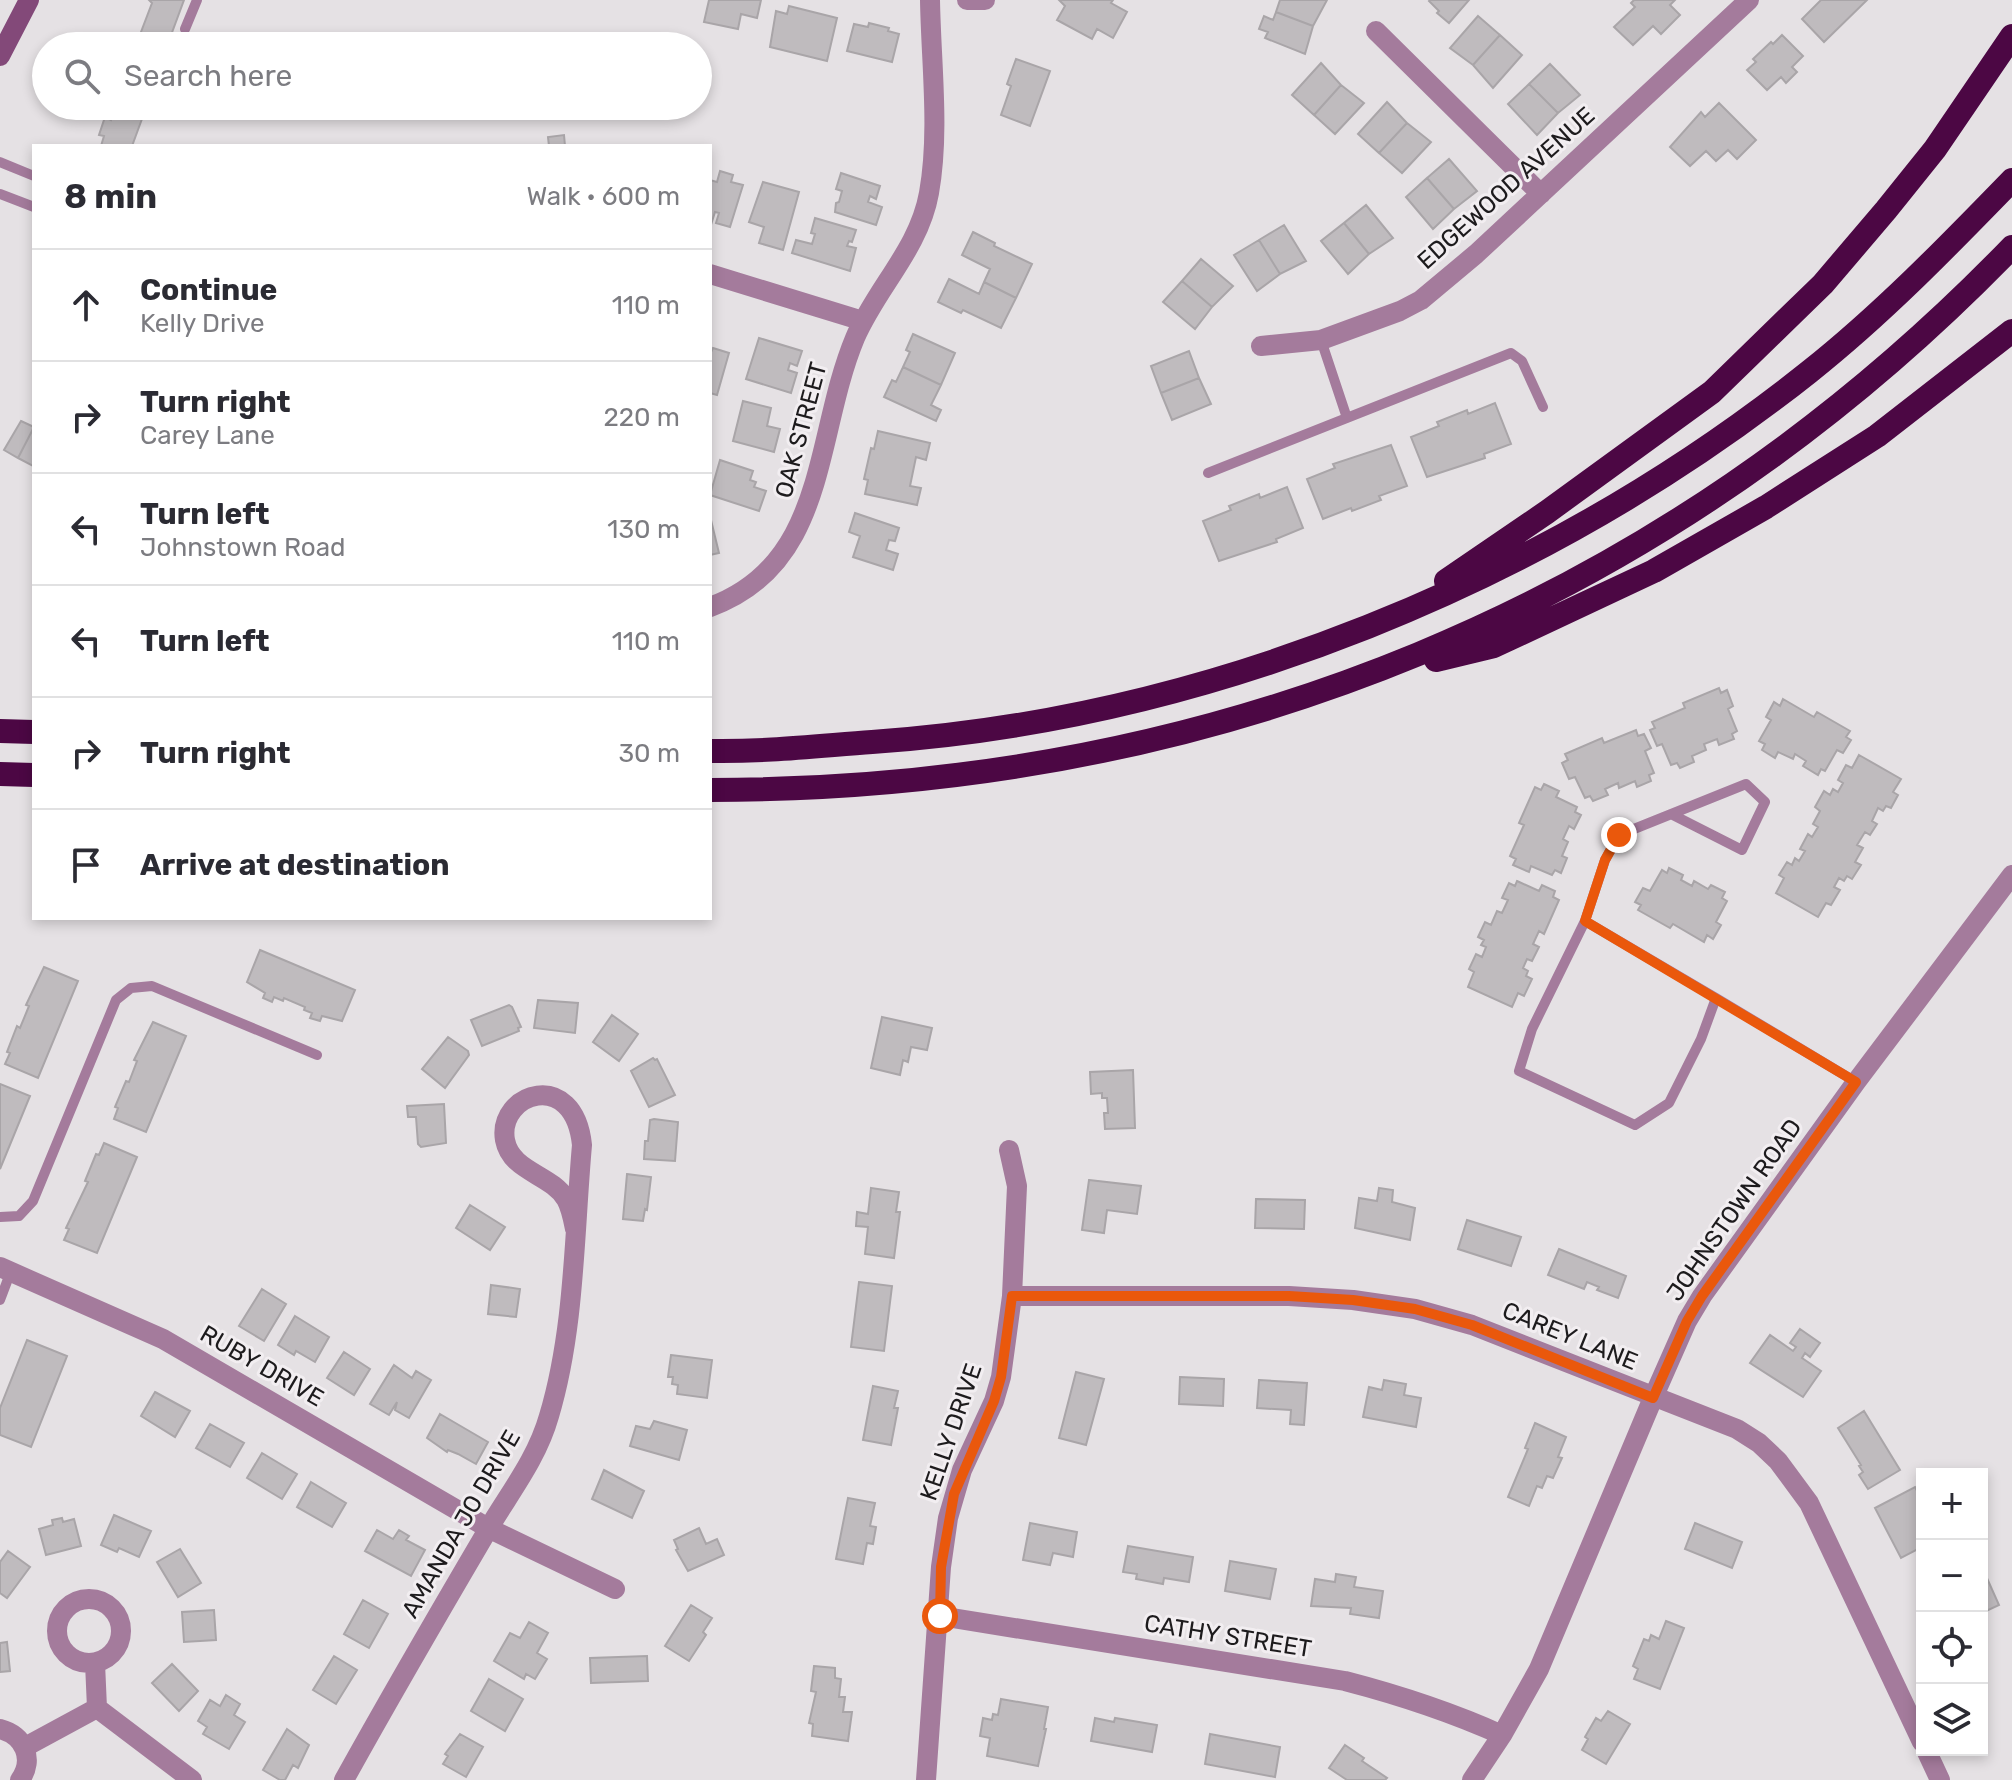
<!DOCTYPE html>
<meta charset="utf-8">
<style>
body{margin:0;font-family:Rubik,sans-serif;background:#f2f2f3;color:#2b2b33}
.controls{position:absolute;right:24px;bottom:24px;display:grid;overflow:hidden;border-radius:0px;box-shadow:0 4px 12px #0003}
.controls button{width:72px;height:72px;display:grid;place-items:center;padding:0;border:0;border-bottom:2px solid #e1e1e2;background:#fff;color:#2b2b33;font:40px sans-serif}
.stop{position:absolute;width:24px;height:24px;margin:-18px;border:6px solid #ea580c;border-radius:50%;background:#fff}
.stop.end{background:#ea580c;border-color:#fff;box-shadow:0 2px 8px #0008}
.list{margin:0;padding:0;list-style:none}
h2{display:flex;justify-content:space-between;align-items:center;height:104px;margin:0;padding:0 32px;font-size:34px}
h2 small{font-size:26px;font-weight:400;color:#7c7c81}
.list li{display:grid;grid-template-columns:52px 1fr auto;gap:24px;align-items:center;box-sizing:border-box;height:112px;padding:0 32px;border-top:2px solid #e1e1e2}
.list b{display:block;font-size:30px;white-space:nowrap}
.list p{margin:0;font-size:26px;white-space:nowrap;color:#7c7c81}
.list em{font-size:26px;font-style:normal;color:#7c7c81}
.icon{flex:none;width:44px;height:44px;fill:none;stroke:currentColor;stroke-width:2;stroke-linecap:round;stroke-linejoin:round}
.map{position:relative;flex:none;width:2012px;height:1780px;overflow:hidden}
.search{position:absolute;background:#fff;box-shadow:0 4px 12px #0003;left:32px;top:32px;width:680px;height:88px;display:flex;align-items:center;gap:20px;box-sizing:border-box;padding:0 28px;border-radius:44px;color:#7c7c81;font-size:30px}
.panel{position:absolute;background:#fff;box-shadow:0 4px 12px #0003;left:32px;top:144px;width:680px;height:776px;border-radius:0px}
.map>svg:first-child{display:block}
.building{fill:#bfbbbe;stroke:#a9a5a8;stroke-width:2}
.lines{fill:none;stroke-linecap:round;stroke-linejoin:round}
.lane{stroke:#a47b9c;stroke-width:10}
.street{stroke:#a47b9c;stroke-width:20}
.secondary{stroke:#834979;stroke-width:20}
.highway{stroke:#4c0744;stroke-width:24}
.route{stroke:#ea580c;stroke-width:10}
.labels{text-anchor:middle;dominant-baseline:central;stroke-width:6;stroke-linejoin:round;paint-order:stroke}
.street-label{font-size:24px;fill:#1d1b1d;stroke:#f2eef1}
</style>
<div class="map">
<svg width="2012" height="1780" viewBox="0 0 2012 1780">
<rect width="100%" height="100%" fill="#e5e1e4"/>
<path class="building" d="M149,0H184L167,46H154L138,40L152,3Z
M709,0H761L757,18L741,14L738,29L704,22Z
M1059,0H1113L1111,3L1127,12L1113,38L1097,29L1092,39L1057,20L1065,6Z
M1280,0H1327L1313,26L1276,12Z
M1430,0H1469L1449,23L1437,13L1439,11L1429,1Z
M1634,0H1675L1670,5L1680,15L1661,34L1653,26L1633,45L1614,27L1635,7L1631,3Z
M1821,0H1867L1824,42L1802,19Z
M789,6L837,18L827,61L770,47L776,11L787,14Z
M1276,12L1313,26L1305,54L1265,38L1268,32L1259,29L1264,16L1273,20Z
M1478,16L1500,35L1473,65L1450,48Z
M869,23L889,28L888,31L899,34L892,62L847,51L854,24L868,27Z
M1500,35L1522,55L1493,88L1473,65Z
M1782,35L1803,56L1792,67L1797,72L1786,83L1781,77L1767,90L1747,70L1756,62L1753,59L1771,42L1773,44Z
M1016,59L1050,71L1030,126L1001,115L1011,86L1007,84Z
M1321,63L1341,85L1314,115L1292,95Z
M1550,64L1580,95L1558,113L1529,84Z
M1529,84L1558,113L1537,135L1508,104Z
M1341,85L1364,103L1335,134L1314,115Z
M1387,102L1407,123L1379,153L1358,134Z
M1719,103L1756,140L1737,159L1728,150L1716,161L1706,151L1690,166L1670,147L1701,112L1705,117Z
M116,106L146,108L132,146H101L104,136L99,135L105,117L111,120Z
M1407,123L1431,142L1402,173L1379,153Z
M564,135L565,146H549L548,137Z
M1449,159L1477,191L1454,209L1427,178Z
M720,171L733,175L731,182L743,185L730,227L716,223L719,213L715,212L710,228V180L717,182Z
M841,173L880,186L876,199L870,196L868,202L882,207L876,225L835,212L836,203L839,202L842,191L836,189Z
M1427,178L1454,209L1433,229L1406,197Z
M763,182L799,192L783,250L759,243L764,227L749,222Z
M1366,205L1393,238L1369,254L1344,223Z
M815,218L856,230L852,242L849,241L847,246L856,248L850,271L792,253L796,240L812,244L815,234L811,233Z
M1344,223L1369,254L1348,274L1321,241Z
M1284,225L1306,261L1280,274L1259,240Z
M973,232L995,243L994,246L1032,264L1016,298L984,282L990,269L962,255Z
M1259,240L1280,274L1257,291L1234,255Z
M1201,259L1233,286L1212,307L1182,281Z
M949,279L979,294L984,282L1016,298L1001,328L963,310L961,313L938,302Z
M1182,281L1212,307L1195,329L1163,302Z
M913,334L955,353L941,385L903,367L910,352L906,350Z
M759,338L802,351L797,366L790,363L788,370L797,373L791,393L746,379Z
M713,348L729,353L717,395L710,393V354Z
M1189,351L1199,378L1161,393L1151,366Z
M903,367L941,385L931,405L941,410L936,421L884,397L892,380L896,382Z
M1199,378L1211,404L1172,420L1161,393Z
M743,401L771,408L767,426L780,429L774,452L733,441Z
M1495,403L1511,444L1484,454L1485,458L1427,477L1411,437L1439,426L1437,422L1467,410L1468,414Z
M21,421L34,427L18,458L4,450Z
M34,427V464L33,466L18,458Z
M878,431L930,443L926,460L916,457L910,486L921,488L917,505L865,494L868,480L864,479L871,448L874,449Z
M1391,445L1407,486L1379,496L1381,500L1352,511L1351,508L1323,519L1307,479L1335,468L1333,464Z
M720,460L753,471L750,480L756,482L754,487L766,491L759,511L710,495Z
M1287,487L1303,528L1276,539L1277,542L1219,561L1203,521L1231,510L1229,506L1259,494L1260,498Z
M855,513L899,528L895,541L889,540L886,550L898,554L893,570L853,557L860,536L849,532Z
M710,516L719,553L710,555Z
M1719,688L1721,693L1727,690L1733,706L1728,709L1737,731L1732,734L1734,739L1719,745L1717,739L1704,744L1706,750L1692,756L1694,762L1680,768L1677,763L1671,765L1662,744L1657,746L1650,730L1655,728L1652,722L1685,708L1683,703Z
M1783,699L1814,717L1817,712L1850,731L1846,737L1851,740L1843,753L1837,750L1825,771L1821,769L1818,775L1803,766L1806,761L1795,754L1793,759L1778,752L1775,758L1762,750L1765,744L1759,741L1771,720L1766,717L1774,702L1780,706Z
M1636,730L1638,736L1644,734L1651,748L1645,751L1654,773L1649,775L1651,781L1637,787L1635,781L1619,788L1618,783L1605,789L1608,795L1593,801L1590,796L1585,798L1575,777L1569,779L1562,763L1568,760L1565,754L1602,738L1604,743Z
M1859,755L1901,779L1893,792L1898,795L1891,808L1886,806L1883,811L1878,808L1872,821L1877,824L1870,835L1865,832L1857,845L1863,848L1855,862L1861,865L1852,879L1847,876L1844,881L1839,878L1834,887L1840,890L1831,905L1826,903L1818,917L1776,893L1784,878L1779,875L1787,862L1792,865L1795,858L1799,861L1805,851L1800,849L1808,834L1812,837L1818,827L1813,824L1820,811L1815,807L1824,791L1830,795L1833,789L1838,792L1843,783L1838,780L1846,765L1852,768Z
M1544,784L1559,791L1556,797L1577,807L1575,812L1581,815L1574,829L1569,826L1563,839L1568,842L1562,856L1567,858L1561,873L1555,870L1552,875L1531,866L1529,872L1513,865L1516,859L1510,856L1524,825L1519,823L1535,787L1541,790Z
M1669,868L1683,875L1681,880L1692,886L1694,881L1708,889L1711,885L1725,892L1722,898L1727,901L1716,922L1721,925L1713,939L1707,935L1704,942L1673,924L1670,928L1638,910L1641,905L1635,902L1643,888L1650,891L1662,870L1667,873Z
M1517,881L1539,891L1542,885L1555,891L1553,897L1559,900L1544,934L1539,931L1533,944L1539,947L1532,961L1527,959L1523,968L1528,971L1526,976L1532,979L1524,996L1518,993L1512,1007L1468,987L1474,972L1469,969L1476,954L1482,957L1486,947L1481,945L1484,940L1478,937L1485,922L1491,925L1497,911L1502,913L1508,900L1502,898L1509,883L1515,886Z
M260,950L355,990L342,1021L322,1016L320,1021L310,1018L312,1013L304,1010L305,1007L284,998L283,1001L274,997L272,1002L263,998L265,993L247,982Z
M44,967L78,981L38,1078L5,1064L10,1053L7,1052L17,1026L20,1028L29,1006L26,1005Z
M538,1000L578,1003L575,1033L534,1028Z
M509,1005L512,1007L521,1027L518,1028L519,1031L482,1046L471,1020Z
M612,1015L638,1034L619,1061L593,1042Z
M882,1017L932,1028L927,1050L911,1047L908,1062L903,1060L900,1075L871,1068Z
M153,1022L186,1036L146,1132L114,1119L118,1108L115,1107L126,1081L129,1082L137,1061L134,1060Z
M448,1037L468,1051L469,1055L445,1088L422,1069Z
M653,1058L655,1060L657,1059L675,1095L649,1107L631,1071Z
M1133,1070L1135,1128L1105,1129L1104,1113H1108L1107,1098H1102V1093L1091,1094L1090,1072Z
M0,1084L30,1096L0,1169Z
M444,1104L446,1143L421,1147L418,1144L416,1117H408L407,1106Z
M654,1119L678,1122L675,1161L644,1159L645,1141H648L650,1120Z
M104,1143L137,1157L97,1253L64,1240L69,1229L66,1228L88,1182L85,1181L96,1154L99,1155Z
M627,1174L651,1177L647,1210L645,1209L643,1221L623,1219Z
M1089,1180L1141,1186L1137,1214L1107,1210L1104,1233L1082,1230Z
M871,1188L899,1192L896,1212H900L894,1258L865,1254L868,1227L856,1226L857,1212L868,1214Z
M1379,1188L1393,1190L1392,1202L1415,1208L1410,1240L1355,1228L1359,1198L1377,1201Z
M1256,1199L1305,1200L1304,1229L1255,1228Z
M470,1205L505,1227L490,1250L456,1228Z
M1467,1220L1521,1237L1511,1266L1458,1249Z
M1559,1249L1626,1276L1618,1298L1597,1290L1599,1287L1587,1282L1584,1289L1548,1275Z
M859,1282L892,1286L884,1351L851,1347Z
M491,1285L520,1289L516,1317L488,1314Z
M262,1289L286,1304L264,1341L239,1326Z
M295,1316L329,1337L315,1362L296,1351L294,1355L278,1345Z
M1800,1329L1820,1343L1810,1357L1805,1353L1802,1358L1821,1371L1803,1397L1750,1363L1770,1335L1793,1351L1796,1347L1790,1343Z
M27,1340L67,1356L31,1447L0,1435V1408Z
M344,1352L370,1369L354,1395L327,1378Z
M671,1355L712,1360L707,1398L677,1394L678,1385L672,1384L673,1377H668Z
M394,1365L412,1378L416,1371L431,1380L409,1418L395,1410L397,1402L389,1415L370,1404Z
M1076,1372L1104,1379L1086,1445L1059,1438Z
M1180,1377L1224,1379L1223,1406L1179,1404Z
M1259,1380L1307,1383L1304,1425L1290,1424L1291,1410L1257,1408Z
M1384,1380L1406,1384L1404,1395L1421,1398L1416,1427L1363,1417L1369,1387L1382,1390Z
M873,1386L898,1391L894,1408H898L891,1445L863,1440Z
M155,1392L190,1411L175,1437L141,1416Z
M1864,1411L1900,1470L1868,1489L1859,1475L1863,1472L1859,1466L1861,1465L1838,1428Z
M440,1414L488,1442L476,1464L458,1454L448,1450L447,1452L427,1438Z
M654,1421L687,1430L679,1460L630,1446L636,1426L650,1429Z
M1535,1423L1566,1437L1558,1457L1562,1458L1553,1478L1547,1476L1542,1488L1537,1486L1529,1506L1508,1497L1528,1449L1525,1448Z
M210,1424L244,1443L230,1467L196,1448Z
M262,1453L297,1474L282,1499L247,1478Z
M604,1470L644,1491L632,1518L592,1499Z
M311,1482L346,1503L332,1527L297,1507Z
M1915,1487L1922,1500V1547L1901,1558L1875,1508Z
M848,1498L875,1503L870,1526L876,1527L873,1544L867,1543L863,1564L836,1559Z
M114,1515L151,1531L139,1557L119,1548L117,1552L101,1545Z
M62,1518L63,1522L74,1519L81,1546L46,1555L39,1529L53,1525L52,1520Z
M1030,1523L1077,1532L1073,1557L1053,1553L1050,1565L1023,1560Z
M1695,1523L1742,1542L1732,1568L1685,1549Z
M699,1528L706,1544L717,1539L724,1555L688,1571L676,1550L678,1549L674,1540Z
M377,1530L393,1539L399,1530L409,1536L406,1540L425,1550L411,1576L365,1551Z
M1128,1546L1193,1557L1189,1582L1164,1578L1163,1584L1136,1579L1137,1574L1123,1572Z
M180,1549L201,1583L178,1597L157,1562Z
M8,1551L30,1567L7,1598L0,1593V1562Z
M1230,1561L1276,1569L1270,1599L1225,1591Z
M1982,1567L1999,1605L1982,1613Z
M1336,1574L1356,1577L1354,1587L1383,1591L1379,1618L1350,1614L1351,1608L1311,1606L1315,1579L1335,1582Z
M363,1600L388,1614L369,1648L344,1634Z
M691,1605L712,1618L703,1632L706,1635L689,1661L665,1646Z
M214,1610L216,1640L184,1642L182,1612Z
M1666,1621L1684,1628L1660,1689L1634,1679L1638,1669L1633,1666L1644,1639L1649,1641L1651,1635L1659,1639Z
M529,1622L548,1633L537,1653L547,1659L535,1679L526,1674L524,1679L494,1661L510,1633L520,1638Z
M7,1642L10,1671L0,1672V1643Z
M334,1656L357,1670L336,1704L313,1690Z
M647,1656L648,1681L591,1683L590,1658Z
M172,1664L198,1691L179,1711L152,1683Z
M814,1666L835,1668V1678L841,1679L839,1697H845L843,1712H852L848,1741L812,1736L813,1724L809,1723L816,1692L811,1691Z
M489,1679L523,1699L505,1731L471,1711Z
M226,1695L240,1704L234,1715L245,1722L229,1749L203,1734L207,1727L198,1721L210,1700L220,1706Z
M1001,1699L1048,1707L1044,1729H1046L1038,1766L987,1756L990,1738L980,1736L983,1718L992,1720L993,1714L998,1715Z
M1608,1711L1630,1724L1606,1764L1582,1750L1588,1739L1585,1737L1596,1718L1601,1721Z
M1095,1718L1114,1722L1115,1718L1157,1725L1152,1752L1091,1741Z
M287,1729L309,1745L298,1768L293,1765L285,1780H280L263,1770Z
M460,1734L483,1747L466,1777L443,1764L448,1756L445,1754Z
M1210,1734L1280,1747L1275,1777L1205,1764Z
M1345,1745L1364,1758L1362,1761L1387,1778L1385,1780H1347L1329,1768Z"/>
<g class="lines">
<path class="lane" d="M185,29L197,0
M0,162L34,176
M0,194L34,207
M1321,340L1347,418
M1208,473L1511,353L1522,361L1543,407
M1585,921L1605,860L1619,835L1746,784L1765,802L1742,850L1671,814
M1716,998L1585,921L1532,1029L1519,1071L1635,1125L1669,1103L1701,1039L1716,998L1856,1082
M0,1217L19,1216L33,1201L116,1000L131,988L152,986L317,1055
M0,1300L11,1271"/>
<path class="street" d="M967,0H985
M1376,31L1541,194
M710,274L863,321
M1261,346L1321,340L1400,311L1421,300L1476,254L1749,0
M710,607C828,564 814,436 855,338C877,287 919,249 929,193C940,131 931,63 930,0
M0,1267L163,1339L488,1528L615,1589
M1012,1296H1289L1353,1300L1415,1309L1472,1325L1737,1429L1759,1443L1778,1461L1809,1503L1922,1742
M57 1631a32 32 0 1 1 64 0a32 32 0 1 1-64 0Z
M940,1616L1345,1681C1399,1695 1451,1712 1502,1735
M95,1663L97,1708
M97,1708L192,1780
M0,1729C24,1735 35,1759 20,1780
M25,1747L97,1708
M1926,1750L1940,1780
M344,1780C389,1699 436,1618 483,1538C506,1497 536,1462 549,1416C575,1329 574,1234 582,1145C574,1067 497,1093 505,1140C511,1172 551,1174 566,1199C571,1208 573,1219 575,1229
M926,1780L941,1567L948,1518L962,1470L994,1401L1001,1377L1012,1296L1017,1186L1009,1150
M1472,1780L1502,1735L1539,1669L1653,1398L1687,1321L1702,1296L1856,1082L2012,875"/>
<path class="secondary" d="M0,56L29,0"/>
<path class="highway" d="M1446,581L1547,512L1712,392L1823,284L1886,210L1935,149L2012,36
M1436,660L1494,646L1654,571L1766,507L1877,436L2012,331
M0,731L34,732
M710,751C764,752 817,746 872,742C1208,719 1546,581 1809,372C1882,314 1947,247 2012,180
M0,774L34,775
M710,790C1212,790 1662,609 2012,247"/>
</g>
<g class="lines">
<path class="route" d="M940,1616L941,1567L954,1494L994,1401L1001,1377L1012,1296H1289L1353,1300L1415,1309L1472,1325L1653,1398L1687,1321L1702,1296L1856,1082L1585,921L1605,860L1619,835"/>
</g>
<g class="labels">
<g class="street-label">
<text transform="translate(1506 188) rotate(-42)">EDGEWOOD AVENUE</text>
<text transform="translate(801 430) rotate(-75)">OAK STREET</text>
<text transform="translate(1734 1210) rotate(-55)">JOHNSTOWN ROAD</text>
<text transform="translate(1570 1336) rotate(22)">CAREY LANE</text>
<text transform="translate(262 1366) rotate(30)">RUBY DRIVE</text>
<text transform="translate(951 1432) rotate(-71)">KELLY DRIVE</text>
<text transform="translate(461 1524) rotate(-60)">AMANDA JO DRIVE</text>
<text transform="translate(1228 1636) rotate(9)">CATHY STREET</text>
</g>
</g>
</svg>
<div class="controls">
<button>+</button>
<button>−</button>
<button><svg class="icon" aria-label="locate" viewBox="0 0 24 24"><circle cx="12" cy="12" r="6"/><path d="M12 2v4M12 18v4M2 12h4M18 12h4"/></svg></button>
<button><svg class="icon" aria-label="layers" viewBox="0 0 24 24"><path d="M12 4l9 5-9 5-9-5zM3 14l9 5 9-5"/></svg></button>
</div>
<div class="stop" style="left:940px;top:1616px"></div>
<div class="stop end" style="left:1619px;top:835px"></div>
<div class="search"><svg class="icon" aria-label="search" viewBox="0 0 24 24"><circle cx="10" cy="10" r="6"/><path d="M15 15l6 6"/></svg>Search here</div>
<section class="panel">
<h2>8 min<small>Walk · 600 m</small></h2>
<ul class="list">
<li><svg class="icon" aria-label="ahead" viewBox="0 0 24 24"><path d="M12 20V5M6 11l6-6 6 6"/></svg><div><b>Continue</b><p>Kelly Drive</p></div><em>110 m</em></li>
<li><svg class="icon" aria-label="right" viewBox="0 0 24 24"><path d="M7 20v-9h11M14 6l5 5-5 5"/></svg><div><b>Turn right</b><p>Carey Lane</p></div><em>220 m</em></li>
<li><svg class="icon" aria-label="left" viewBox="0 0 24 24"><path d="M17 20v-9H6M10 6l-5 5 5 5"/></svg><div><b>Turn left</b><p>Johnstown Road</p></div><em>130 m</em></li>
<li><svg class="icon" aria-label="left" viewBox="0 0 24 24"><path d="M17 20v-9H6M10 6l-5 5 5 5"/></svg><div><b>Turn left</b></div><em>110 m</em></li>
<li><svg class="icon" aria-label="right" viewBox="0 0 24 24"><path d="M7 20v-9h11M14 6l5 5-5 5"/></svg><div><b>Turn right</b></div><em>30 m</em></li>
<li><svg class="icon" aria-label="arrive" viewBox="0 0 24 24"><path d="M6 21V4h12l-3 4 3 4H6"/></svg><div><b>Arrive at destination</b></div></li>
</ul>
</section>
</div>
